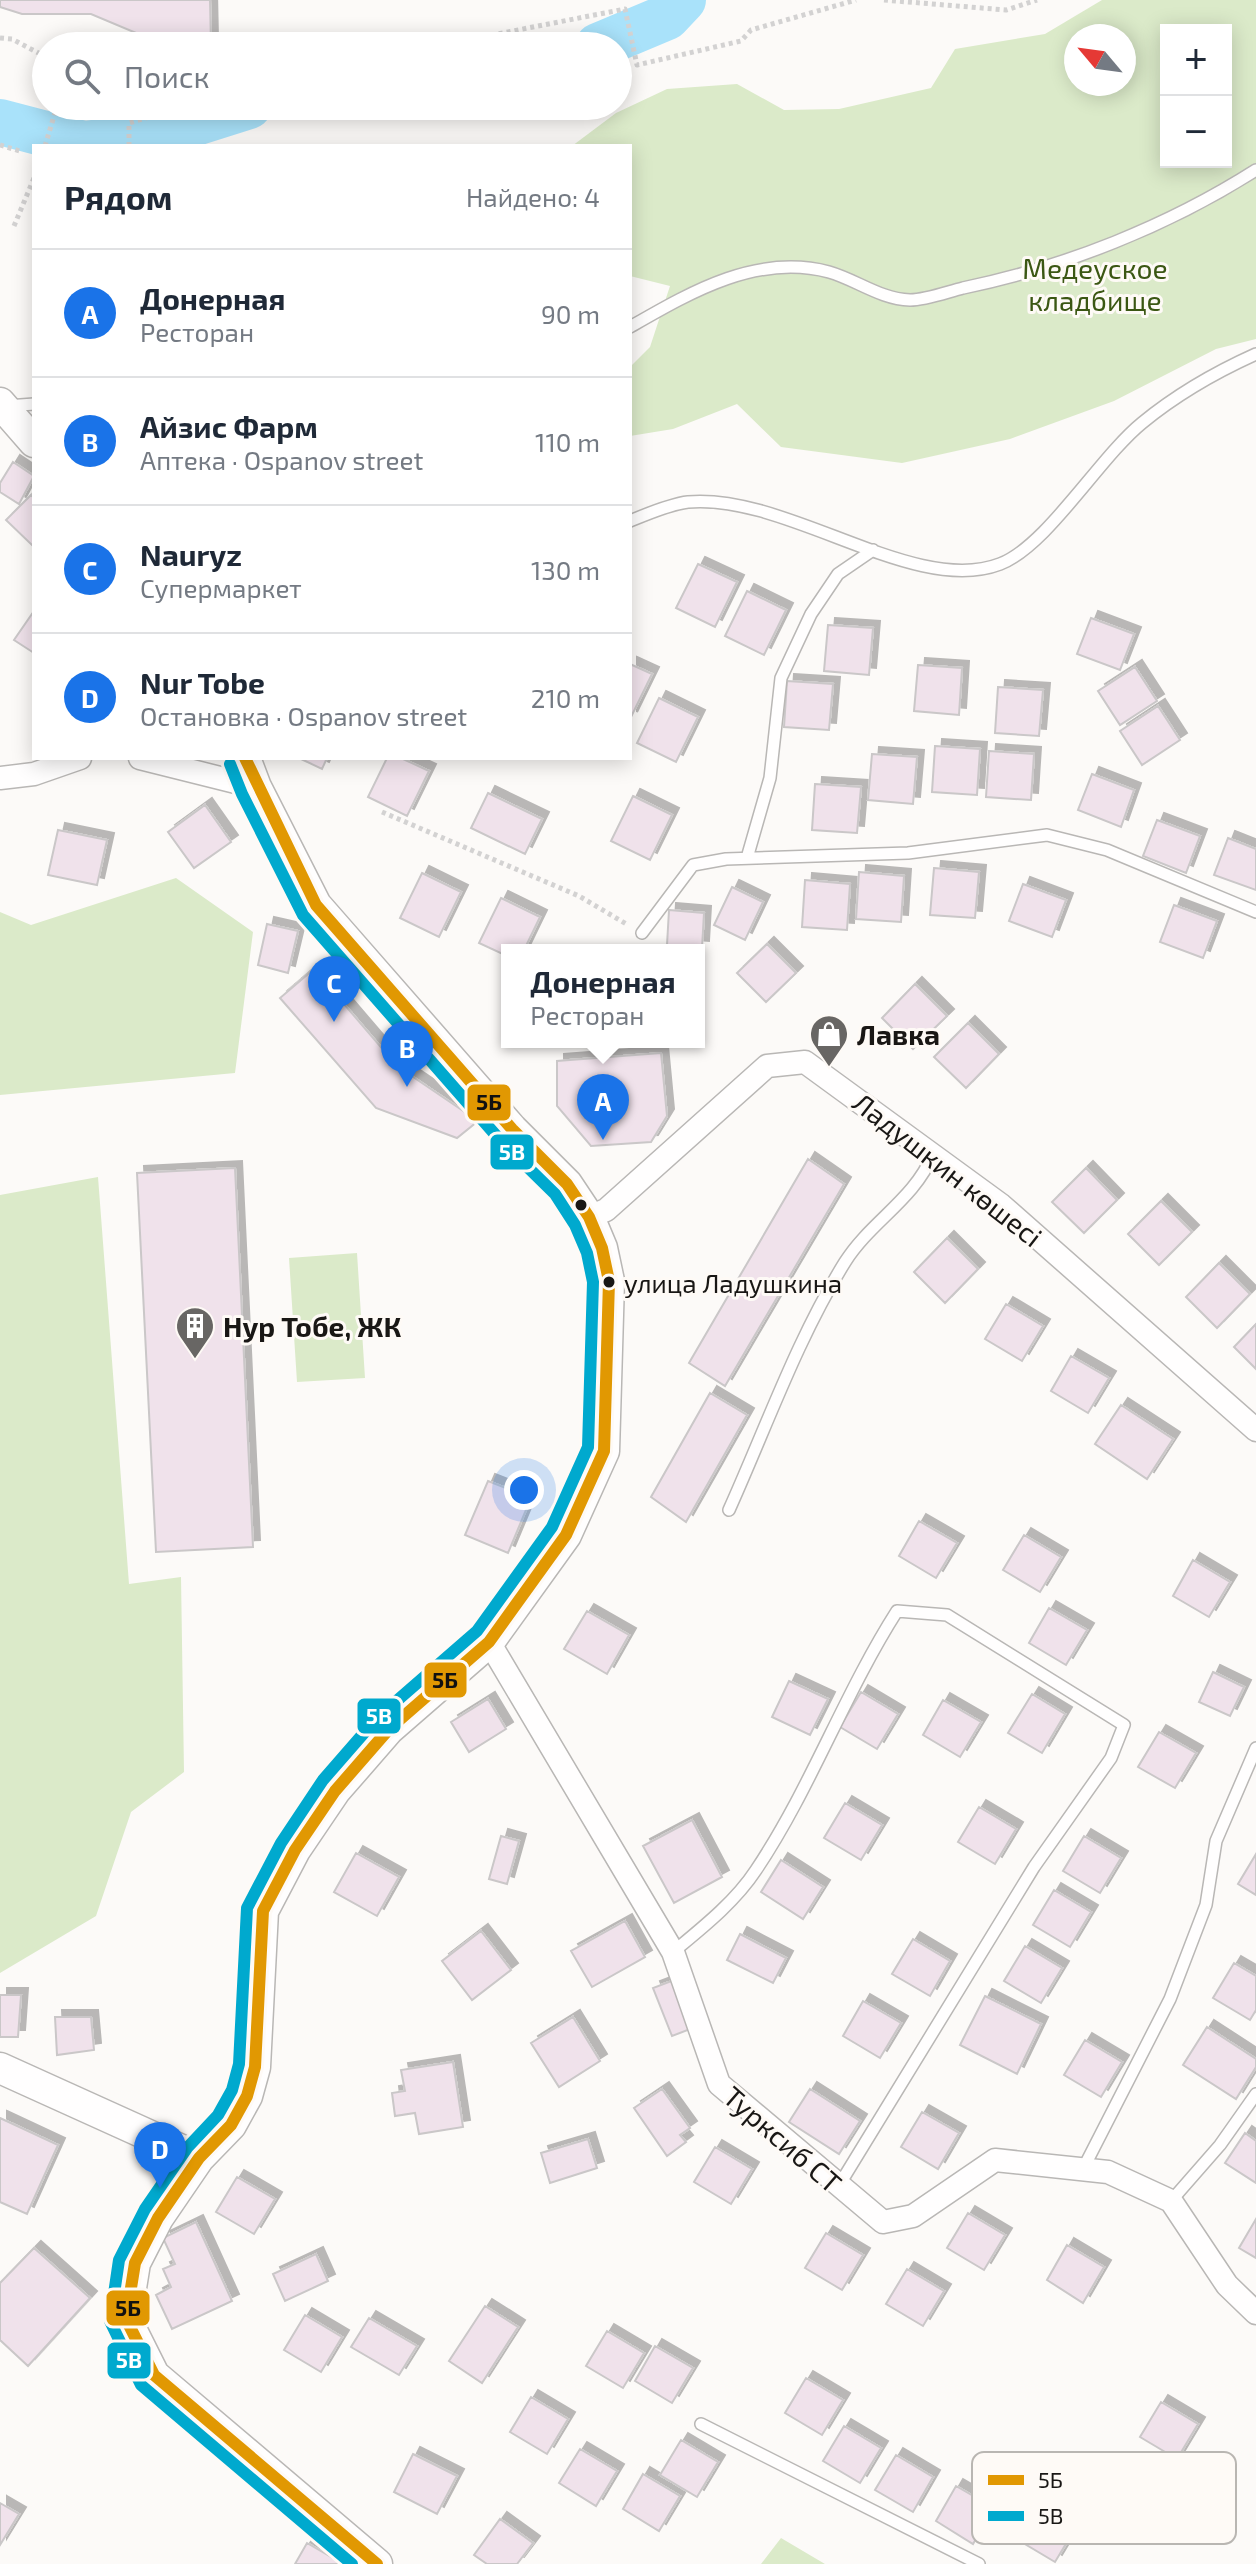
<!DOCTYPE html>
<html lang="ru">
<meta charset="utf-8">
<style>
body{margin:0;font-family:"Exo 2",sans-serif;background:#f2f2f3;color:#1f2937}
.controls{position:absolute;right:24px;top:24px;display:grid;overflow:hidden;border-radius:0px;box-shadow:0 4px 20px #0003}
.controls button{width:72px;height:72px;display:grid;place-items:center;padding:0;border:0;border-bottom:2px solid #e0e1e3;background:#fff;color:#1f2937;font:40px sans-serif}
.compass{position:absolute;left:1064px;top:24px;width:72px;height:72px;border-radius:50%;background:#fff;box-shadow:0 4px 20px #0003;rotate:299deg}
.you{position:absolute;left:524px;top:1490px;width:28px;height:28px;margin:-20px;border:6px solid #fff;border-radius:50%;background:#1a73e8;box-shadow:0 0 0 12px #1a73e833}
.badge{display:grid;place-items:center;width:52px;height:52px;border-radius:50%;background:#1a73e8;color:#fff;font-size:26px;font-weight:700}
.pin{position:absolute;translate:-50% -66px;filter:drop-shadow(0 2px 4px #0008)}
.pin::after{content:'';position:absolute;top:42px;width:28px;height:24px;background:inherit;clip-path:polygon(0 0,100% 0,50% 100%)}
.popup{position:absolute;left:501px;top:944px;width:204px;height:104px;box-sizing:border-box;display:grid;place-content:center;border-radius:0px;background:#fff;filter:drop-shadow(0 2px 6px #0005);font-size:26px;white-space:nowrap;color:#747a83}
.popup b{font-size:30px;color:#1f2937}
.popup::after{content:'';position:absolute;left:50%;top:100%;margin-left:-16px;border:16px solid transparent;border-top-color:#fff}
.list{margin:0;padding:0;list-style:none}
h2{display:flex;justify-content:space-between;align-items:center;height:104px;margin:0;padding:0 32px;font-size:34px}
h2 small{font-size:26px;font-weight:400;color:#747a83}
.list li{display:grid;grid-template-columns:52px 1fr auto;gap:24px;align-items:center;box-sizing:border-box;height:128px;padding:0 32px;border-top:2px solid #e0e1e3}
.list b{display:block;font-size:30px;white-space:nowrap}
.list p{margin:0;font-size:26px;white-space:nowrap;color:#747a83}
.list em{font-size:26px;font-style:normal;color:#747a83}
.icon{flex:none;width:44px;height:44px;fill:none;stroke:currentColor;stroke-width:2;stroke-linecap:round;stroke-linejoin:round}
.map{position:relative;flex:none;width:1256px;height:2564px;overflow:hidden}
.search{position:absolute;background:#fff;box-shadow:0 4px 20px #0003;left:32px;top:32px;width:600px;height:88px;display:flex;align-items:center;gap:20px;box-sizing:border-box;padding:0 28px;border-radius:44px;color:#747a83;font-size:30px}
.panel{position:absolute;background:#fff;box-shadow:0 4px 20px #0003;left:32px;top:144px;width:600px;height:616px;border-radius:0px}
.map>svg:first-child{display:block}
.green{fill:#dbeac9;fill-rule:evenodd}
.lines{fill:none;stroke-linecap:round;stroke-linejoin:round}
.river{stroke:#a9e2fa;stroke-width:46}
.building{fill:#f0e2eb;stroke:#cac7c8;stroke-width:2;filter:url(#shadow)}
.lane-casing{stroke:#b9b7b5;stroke-width:14}
.street-casing{stroke:#b9b7b5;stroke-width:25}
.secondary-casing{stroke:#b9b7b5;stroke-width:33}
.path{stroke:#d3d2d2;stroke-width:5;stroke-dasharray:4 4;stroke-linecap:butt}
.lane{stroke:#fffefe;stroke-width:11}
.street{stroke:#fffefe;stroke-width:22}
.secondary{stroke:#fffefe;stroke-width:30}
.bus-1-casing{stroke:#fefaf6;stroke-width:18}
.bus-2-casing{stroke:#fefaf6;stroke-width:18}
.bus-1{stroke:#e19802;stroke-width:12}
.bus-2{stroke:#00a9ce;stroke-width:12}
.bus-dot{fill:#191715;stroke:#fefaf6;stroke-width:3}
.labels{text-anchor:middle;dominant-baseline:central;stroke-width:6;stroke-linejoin:round;paint-order:stroke}
.bus-label{font-size:26px;fill:#191715;stroke:#fefaf6;text-anchor:start}
.park-label{font-size:28px;fill:#3b5713;stroke:#fefaf6}
.poi-label{font-size:28px;font-weight:bold;fill:#191715;stroke:#fefaf6;text-anchor:start}
.street-label{font-size:28px;fill:#191715;stroke:#fefaf6}
.key{fill:#fefaf6;stroke:#b9b6b2;stroke-width:2}
.key-label{font-size:22px;fill:#191715}
.line-badge{stroke:#fefaf6;stroke-width:3}
.badge-label{font-size:22px;text-anchor:middle;font-weight:bold;fill:#fff}
.pale-badge-label{font-size:22px;text-anchor:middle;font-weight:bold;fill:#111}
</style>
<div class="map">
<svg width="1256" height="2564" viewBox="0 0 1256 2564">
<defs>
<filter id="shadow"><feDropShadow dx="7" dy="-7" stdDeviation="0" flood-color="#0004"/></filter>
</defs>
<rect width="100%" height="100%" fill="#fcfaf8"/>
<path class="green" d="M1102,0H1256V339L1216,349L1114,401L1010,439L902,463L781,447L737,404L673,429L630,436V367L650,347L670,286L630,276V146H572L616,113L667,89L737,84L784,110L839,109L931,88L955,49L1045,34ZM1166,30H1226V162H1166ZM1076,36H1124V84H1076Z
M176,878L253,932L235,1073L0,1095V912L31,925Z
M98,1177L129,1584L181,1577L184,1772L131,1812L96,1916L0,1973V1195Z
M357,1253L365,1378L297,1382L289,1258Z
M781,2538L825,2564H761Z"/>
<g class="lines">
<path class="river" d="M598,46L667,17L683,0
M0,122L84,144L151,137L249,106"/>
</g>
<path class="building" d="M0,0H210L211,46H167L91,14H22L0,7Z
M13,462L34,476L19,504L0,492V483Z
M31,495L34,498V547L6,520Z
M698,564L737,582L715,627L676,608Z
M747,591L786,610L764,655L725,636Z
M34,611V653L14,640Z
M1091,618L1134,634L1120,670L1077,654Z
M828,625L873,628L869,675L824,671Z
M630,664L652,674L630,719Z
M918,665L962,668L959,715L914,711Z
M1135,667L1157,701L1120,725L1098,691Z
M787,681L833,684L829,730L784,727Z
M998,687L1043,690L1039,736L995,733Z
M659,698L698,717L676,762L637,743Z
M1158,706L1180,740L1142,765L1120,731Z
M935,746L980,749L977,795L932,792Z
M989,751L1034,754L1031,800L986,797Z
M872,754L917,757L913,804L868,800Z
M299,758H327L322,769Z
M387,758H401L429,771L407,816L368,797Z
M1092,774L1134,790L1121,827L1078,810Z
M815,784L861,787L857,833L812,830Z
M488,793L542,819L525,854L471,828Z
M633,796L672,815L650,860L611,841Z
M205,805L231,842L194,868L168,832Z
M1157,820L1200,836L1186,873L1143,856Z
M58,830L107,840L97,885L48,875Z
M1228,838L1256,849V890L1214,875Z
M934,868L979,872L975,918L930,915Z
M859,872L904,876L901,922L856,919Z
M422,873L461,892L439,937L400,918Z
M805,880L850,884L847,930L802,927Z
M1023,884L1066,900L1052,937L1009,921Z
M732,887L763,902L745,940L714,925Z
M501,898L540,917L524,950H507V956L479,943Z
M1174,905L1217,921L1203,958L1160,942Z
M669,910L704,913L702,948L667,945Z
M267,924L298,931L288,973L258,965Z
M767,944L796,973L766,1002L737,973Z
M314,969L397,1066L478,1121L457,1138L376,1108L280,998Z
M915,984L947,1016L913,1049L882,1018Z
M968,1023L999,1054L966,1088L934,1057Z
M661,1053L667,1116L651,1142L591,1146L557,1106V1061Z
M808,1159L844,1184L725,1386L689,1363Z
M235,1168L253,1547L156,1552L137,1173Z
M1086,1168L1117,1200L1084,1233L1052,1202Z
M1161,1201L1192,1232L1159,1265L1128,1234Z
M947,1238L978,1269L945,1303L914,1272Z
M1219,1263L1250,1294L1217,1328L1186,1297Z
M1006,1304L1043,1326L1022,1361L985,1339Z
M1256,1324V1369L1234,1347Z
M1071,1356L1109,1378L1088,1413L1051,1391Z
M710,1393L747,1415L686,1522L651,1497Z
M1121,1405L1173,1439L1147,1479L1095,1444Z
M488,1481L531,1498L508,1553L465,1535Z
M919,1521L957,1543L936,1578L899,1556Z
M1024,1535L1061,1557L1040,1592L1003,1570Z
M1193,1560L1230,1582L1209,1617L1173,1596Z
M1049,1608L1087,1630L1066,1665L1029,1643Z
M587,1611L629,1635L607,1674L564,1649Z
M1213,1672L1244,1687L1230,1716L1199,1702Z
M789,1681L828,1699L810,1735L772,1717Z
M861,1692L898,1714L877,1749L840,1727Z
M1032,1694L1065,1714L1042,1753L1008,1733Z
M488,1699L506,1729L469,1752L451,1722Z
M943,1700L981,1722L960,1757L923,1735Z
M1159,1732L1196,1753L1175,1788L1138,1767Z
M845,1803L882,1825L861,1860L824,1838Z
M979,1807L1016,1829L995,1864L958,1842Z
M692,1820L722,1877L674,1903L643,1846Z
M501,1836L519,1841L507,1884L489,1879Z
M1084,1836L1121,1858L1100,1893L1063,1871Z
M356,1853L399,1877L377,1916L334,1892Z
M1256,1854V1895L1238,1884Z
M781,1860L823,1887L803,1919L761,1892Z
M1054,1890L1091,1912L1070,1947L1033,1925Z
M625,1921L645,1957L592,1987L571,1951Z
M481,1931L511,1970L472,2000L442,1961Z
M740,1934L786,1958L773,1983L727,1960Z
M913,1939L950,1961L930,1996L892,1974Z
M1025,1946L1062,1968L1041,2003L1004,1981Z
M1234,1963L1256,1976V2010L1250,2020L1213,1998Z
M674,1980L693,2028L672,2036L653,1988Z
M0,1995H21L18,2037H0Z
M985,1996L1041,2024L1017,2074L960,2045Z
M863,2001L901,2023L880,2058L843,2036Z
M55,2017H91L94,2050L57,2055Z
M573,2017L600,2061L559,2087L531,2043Z
M1207,2027L1256,2059V2067L1236,2099L1183,2065Z
M1085,2040L1122,2062L1101,2097L1064,2075Z
M453,2062L463,2127L419,2134L415,2113L395,2116L392,2093L405,2091L401,2070Z
M662,2089L690,2128L680,2135L686,2142L667,2156L634,2108Z
M810,2089L860,2121L839,2154L789,2122Z
M922,2112L959,2133L938,2169L901,2147Z
M0,2118L58,2145L27,2214L0,2202Z
M1245,2133L1256,2141V2183L1225,2163Z
M588,2139L597,2168L550,2183L541,2153Z
M715,2147L752,2169L731,2204L694,2182Z
M237,2177L275,2199L254,2234L216,2212Z
M968,2213L1005,2235L984,2270L947,2248Z
M1256,2219V2258L1239,2248Z
M196,2222L232,2301L172,2329L156,2295L171,2287L163,2269L175,2264L163,2238Z
M826,2233L863,2255L842,2290L805,2268Z
M1067,2245L1104,2267L1083,2303L1047,2280Z
M34,2248L90,2298L28,2366L0,2340V2283Z
M316,2254L328,2281L285,2301L273,2274Z
M907,2269L944,2291L923,2326L886,2304Z
M485,2306L518,2327L482,2383L449,2361Z
M305,2315L342,2337L321,2372L284,2350Z
M369,2318L417,2346L399,2375L351,2347Z
M607,2331L644,2353L623,2388L586,2366Z
M655,2346L693,2368L672,2403L635,2381Z
M806,2378L843,2400L822,2435L785,2413Z
M531,2397L568,2419L547,2454L510,2432Z
M1161,2402L1198,2424L1177,2459L1140,2437Z
M844,2426L881,2448L860,2483L823,2461Z
M681,2440L718,2462L697,2497L660,2475Z
M580,2449L617,2471L596,2506L559,2483Z
M413,2454L457,2476L437,2514L394,2492Z
M896,2455L933,2477L913,2512L875,2490Z
M643,2474L680,2496L659,2531L623,2509Z
M956,2486L994,2508L973,2544L936,2521Z
M0,2503L19,2514L0,2545Z
M1039,2505L1076,2527L1055,2562L1018,2540Z
M500,2519L533,2543L517,2564H487L474,2555Z
M307,2543L343,2564H295Z"/>
<g class="lines">
<g class="lane-casing">
<path id="lane" d="M630,327C691,292 757,253 829,272C857,280 880,299 910,300C926,300 947,292 963,288C1065,267 1168,226 1256,170
M7,406L34,404
M630,521C647,514 670,504 688,502C787,493 914,597 1000,564C1047,546 1099,458 1142,423C1176,395 1216,372 1256,354
M747,858L770,778L781,678L811,614L838,574L873,550
M642,933L693,865L726,859L908,853L1047,835L1107,850L1256,912
M729,1510C766,1428 797,1339 845,1262C871,1221 914,1200 933,1154
M673,1952C702,1928 735,1902 756,1870C811,1788 844,1694 897,1611L947,1615L1124,1725L1111,1758L1034,1867L838,2187
M1083,2169L1170,1999L1206,1905L1216,1841L1256,1748
M1171,2201L1220,2145L1256,2094
M701,2424L979,2564"/>
</g>
<g class="street-casing">
<path id="street" d="M140,758L256,787
M0,778L34,774L80,758
M589,1217L606,1210L767,1066L805,1062L1001,1205L1256,1430
M489,1642L673,1952L719,2084L883,2222L913,2216L995,2160L1108,2172L1171,2201L1227,2285L1256,2313"/>
</g>
<g class="secondary-casing">
<path id="secondary" d="M0,403L34,442
M245,758L256,787L316,905L512,1129L567,1184L589,1217L602,1248L609,1281L604,1451L566,1535L489,1642L389,1729L335,1791L295,1850L263,1911L255,2067L247,2096L231,2125L199,2158L158,2218L135,2263L126,2319L154,2375L377,2564
M0,2068L199,2158"/>
</g>
<path class="path" d="M884,0L1006,10L1037,0
M0,38L12,39L46,57
M436,46L625,9L637,65L741,41L751,30L856,0
M0,145L23,152
M45,146L57,106
M129,146V123L186,106
M14,226L34,178
M382,812L579,896L628,925"/>
<use href="#lane" class="lane"/>
<use href="#street" class="street"/>
<use href="#secondary" class="secondary"/>
<g class="bus-1-casing">
<path id="bus-1" d="M245,758L316,905L512,1129L567,1184L589,1217L602,1248L609,1281L604,1451L566,1535L489,1642L389,1729L335,1791L295,1850L263,1911L255,2067L247,2096L231,2125L199,2158L158,2218L135,2263L126,2319L154,2375L377,2564"/>
</g>
<g class="bus-2-casing">
<path id="bus-2" d="M230,764L242,794L303,915L500,1140L555,1194L575,1225L587,1253L593,1282L588,1447L552,1527L477,1631L377,1718L323,1780L281,1843L247,1908L239,2064L232,2090L218,2115L187,2148L145,2209L119,2260L110,2321L141,2385L352,2564"/>
</g>
<use href="#bus-1" class="bus-1"/>
<use href="#bus-2" class="bus-2"/>
</g>
<defs>
<g id="shop-pin" transform="scale(2)"><path d="M0 17L-7.5 6A9.5 9.5 0 1 1 7.5 6Z" fill="#686664" stroke="#fefaf6"/><path d="M-5-2.5h2.3a2.7 3.5 0 0 1 5.4 0H5L5.5 6h-11ZM-1.5-2.5h3a1.5 2.3 0 0 0-3 0Z" fill="#fff"/></g>
<g id="building-pin" transform="scale(2)"><path d="M0 17L-7.5 6A9.5 9.5 0 1 1 7.5 6Z" fill="#686664" stroke="#fefaf6"/><path d="M-4-6H4V6H1V3H-1V6H-4ZM-2.5-4.3h1.7v1.8h-1.7ZM.8-4.3h1.7v1.8H.8ZM-2.5-1h1.7V.8h-1.7ZM.8-1h1.7V.8H.8Z" fill="#fff"/></g>
</defs>
<g fill-rule="evenodd">
<use href="#shop-pin" x="829" y="1034"/>
<use href="#building-pin" x="195" y="1326"/>
</g>
<g class="bus-dot">
<circle cx="581" cy="1205" r="7"/>
<circle cx="609" cy="1282" r="7"/>
</g>
<g class="labels">
<g class="bus-label">
<text x="624" y="1282">улица Ладушкина</text>
</g>
<g class="park-label">
<text x="1095" y="268">Медеуское<tspan x="1095" dy="32">кладбище</tspan></text>
</g>
<g class="poi-label">
<text x="857" y="1034">Лавка</text>
<text x="223" y="1326">Нур Тобе, ЖК</text>
</g>
<g class="street-label">
<text transform="translate(948 1169) rotate(38)">Ладушкин көшесі</text>
<text transform="translate(783 2139) rotate(41)">Турксиб СТ</text>
</g>
</g>
<rect x="972" y="2452" width="264" height="92" rx="12" class="key"/>
<rect x="988" y="2475" width="36" height="10" fill="#e19802"/>
<rect x="988" y="2511" width="36" height="10" fill="#00a9ce"/>
<g class="key-label">
<text x="1038" y="2488">5Б</text>
<text x="1038" y="2524">5В</text>
</g>
<g class="line-badge">
<rect x="466" y="1083" width="46" height="39" rx="8" fill="#e19802"/>
<rect x="489" y="1133" width="46" height="38" rx="8" fill="#00a9ce"/>
<rect x="423" y="1661" width="45" height="38" rx="8" fill="#e19802"/>
<rect x="356" y="1697" width="46" height="38" rx="8" fill="#00a9ce"/>
<rect x="105" y="2289" width="46" height="38" rx="8" fill="#e19802"/>
<rect x="106" y="2341" width="46" height="39" rx="8" fill="#00a9ce"/>
</g>
<g class="badge-label">
<text x="512" y="1160">5В</text>
<text x="379" y="1724">5В</text>
<text x="129" y="2368">5В</text>
</g>
<g class="pale-badge-label">
<text x="489" y="1110">5Б</text>
<text x="445" y="1688">5Б</text>
<text x="128" y="2316">5Б</text>
</g>
</svg>
<div class="controls">
<button>+</button>
<button>−</button>
</div>
<svg class="compass" viewBox="-18 -18 36 36"><path d="M0-13l5 13h-10z" fill="#e53935"/><path d="M0 13l5-13h-10z" fill="#747a83"/></svg>
<div class="you"></div>
<div class="pin badge" style="left:603px;top:1140px">A</div>
<div class="popup"><b>Донерная</b>Ресторан</div>
<div class="pin badge" style="left:407px;top:1087px">B</div>
<div class="pin badge" style="left:334px;top:1022px">C</div>
<div class="pin badge" style="left:160px;top:2188px">D</div>
<div class="search"><svg class="icon" aria-label="search" viewBox="0 0 24 24"><circle cx="10" cy="10" r="6"/><path d="M15 15l6 6"/></svg>Поиск</div>
<section class="panel">
<h2>Рядом<small>Найдено: 4</small></h2>
<ul class="list">
<li><span class="badge">A</span><div><b>Донерная</b><p>Ресторан</p></div><em>90 m</em></li>
<li><span class="badge">B</span><div><b>Айзис Фарм</b><p>Аптека · Ospanov street</p></div><em>110 m</em></li>
<li><span class="badge">C</span><div><b>Nauryz</b><p>Супермаркет</p></div><em>130 m</em></li>
<li><span class="badge">D</span><div><b>Nur Tobe</b><p>Остановка · Ospanov street</p></div><em>210 m</em></li>
</ul>
</section>
</div>
